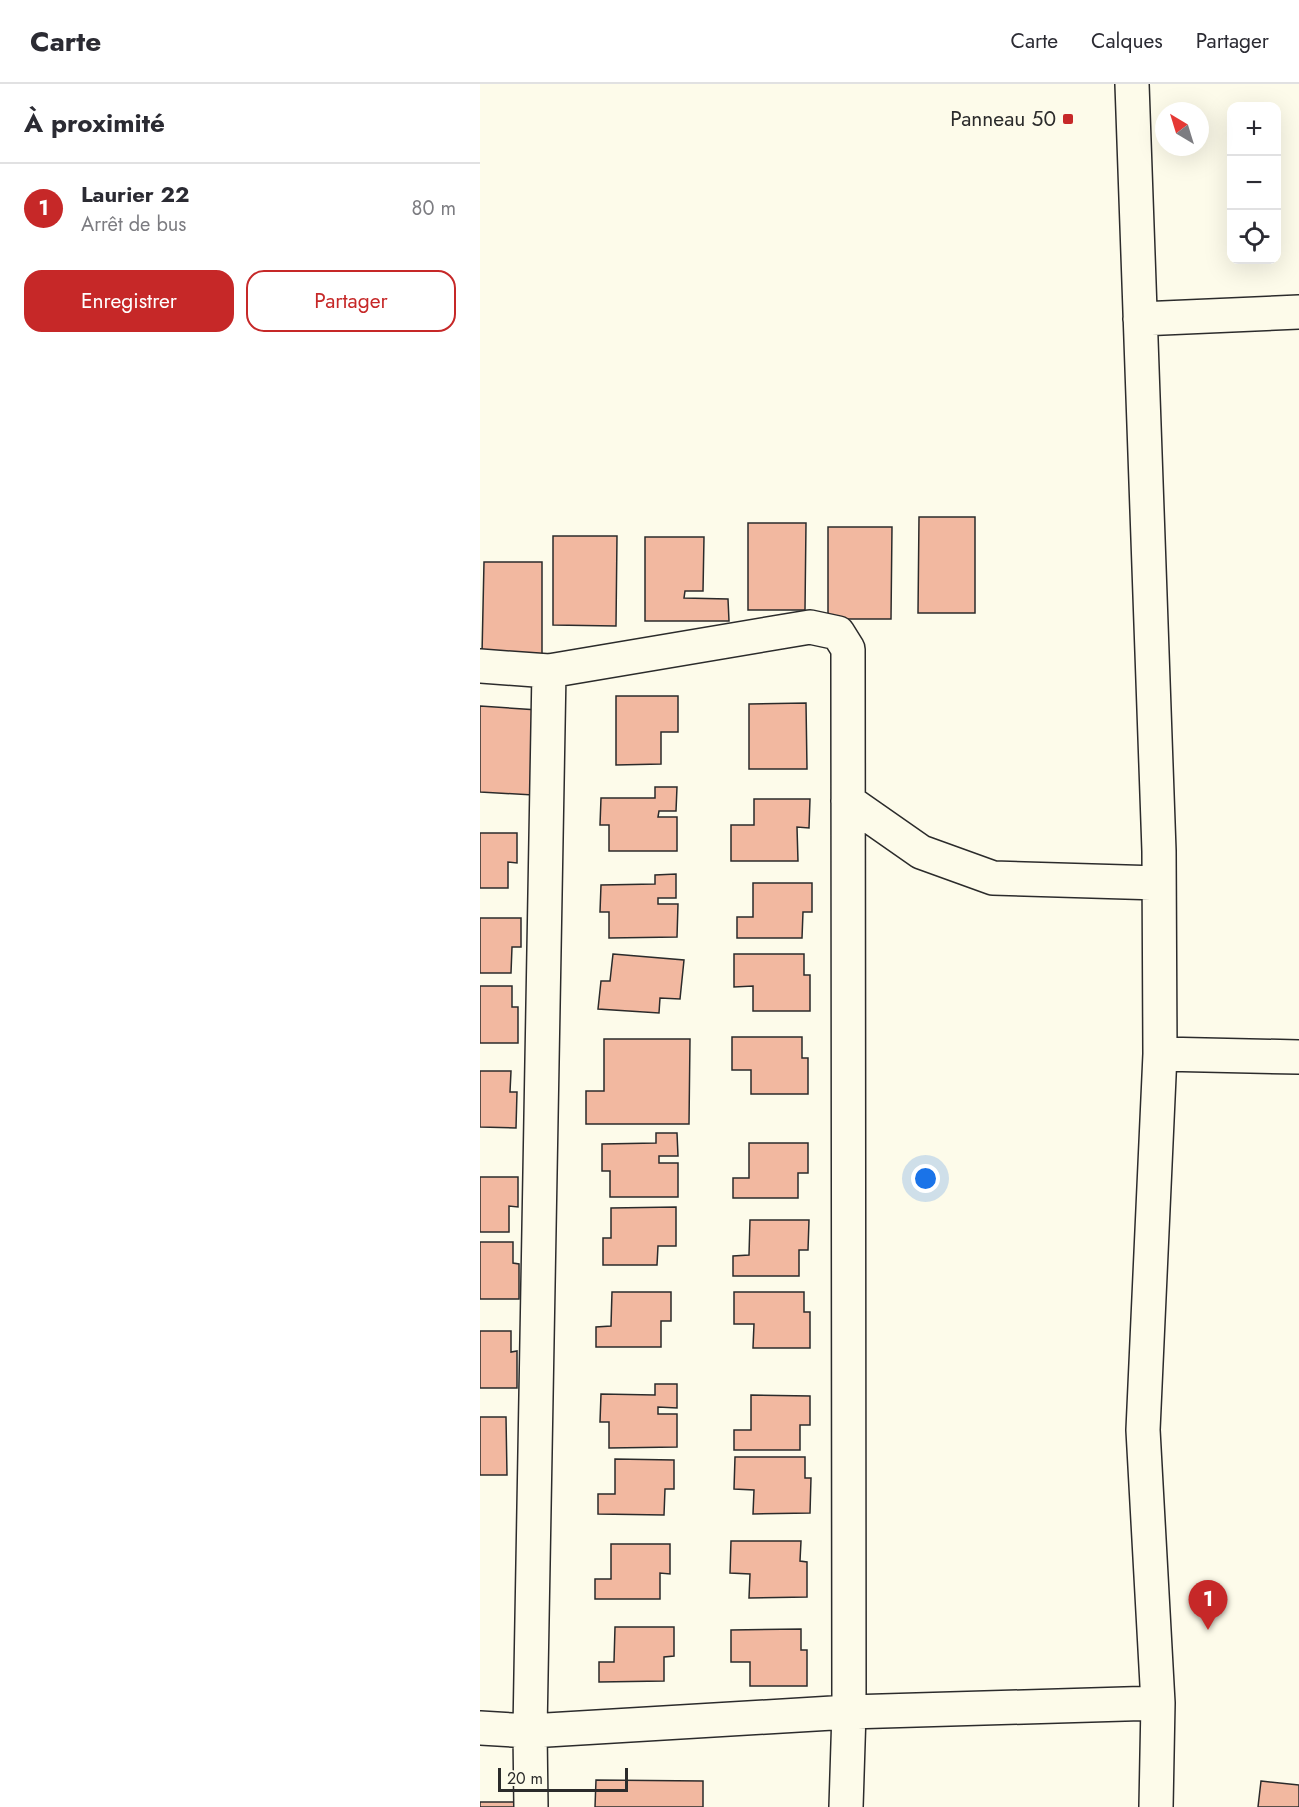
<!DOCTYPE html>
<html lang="fr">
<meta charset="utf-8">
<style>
body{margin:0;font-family:Jost,sans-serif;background:#f7f7f7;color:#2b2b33}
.controls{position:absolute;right:18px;top:18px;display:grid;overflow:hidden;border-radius:12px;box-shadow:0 6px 24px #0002}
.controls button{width:54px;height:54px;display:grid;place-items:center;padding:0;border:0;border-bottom:2px solid #e1e1e2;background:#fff;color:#2b2b33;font:30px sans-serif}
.compass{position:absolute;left:675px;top:18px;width:54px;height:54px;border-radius:50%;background:#fff;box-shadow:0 6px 24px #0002;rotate:322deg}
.scale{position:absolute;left:18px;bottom:15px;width:130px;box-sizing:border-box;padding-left:6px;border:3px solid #2b2b2b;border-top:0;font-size:16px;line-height:21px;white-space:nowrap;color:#2b2b2b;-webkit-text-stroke:4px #fdfbea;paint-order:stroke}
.you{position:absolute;left:446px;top:1095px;width:21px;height:21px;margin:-15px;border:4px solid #fff;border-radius:50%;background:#1a73e8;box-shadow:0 0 0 9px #1a73e833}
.badge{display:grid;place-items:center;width:39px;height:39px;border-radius:50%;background:#c62828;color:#fff;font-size:20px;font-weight:700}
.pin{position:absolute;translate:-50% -50px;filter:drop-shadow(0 2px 3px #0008)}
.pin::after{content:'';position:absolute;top:32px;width:21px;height:18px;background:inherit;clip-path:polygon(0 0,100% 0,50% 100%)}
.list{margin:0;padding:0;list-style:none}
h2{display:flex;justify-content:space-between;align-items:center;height:78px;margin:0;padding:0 24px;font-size:26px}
h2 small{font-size:20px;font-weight:400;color:#7c7c81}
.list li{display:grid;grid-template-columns:39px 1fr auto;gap:18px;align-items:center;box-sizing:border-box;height:90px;padding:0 24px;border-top:2px solid #e1e1e2}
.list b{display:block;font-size:22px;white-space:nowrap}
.list p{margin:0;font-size:20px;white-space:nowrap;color:#7c7c81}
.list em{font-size:20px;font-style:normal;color:#7c7c81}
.actions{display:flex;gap:12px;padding:18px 24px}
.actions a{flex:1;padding:14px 0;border:2px solid #c62828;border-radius:18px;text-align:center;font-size:21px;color:#c62828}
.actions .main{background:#c62828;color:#fff}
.icon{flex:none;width:33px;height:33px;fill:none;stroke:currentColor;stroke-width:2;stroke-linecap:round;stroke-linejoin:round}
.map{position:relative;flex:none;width:819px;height:1723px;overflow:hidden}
header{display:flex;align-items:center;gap:36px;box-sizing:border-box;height:84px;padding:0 30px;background:#fff;border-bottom:2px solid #e1e1e2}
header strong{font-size:28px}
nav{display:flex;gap:33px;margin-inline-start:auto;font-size:21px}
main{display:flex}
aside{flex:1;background:#fff}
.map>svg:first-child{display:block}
.building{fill:#f2b8a0;stroke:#2b2b2b;stroke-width:1.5}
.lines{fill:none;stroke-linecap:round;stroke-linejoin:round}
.street-casing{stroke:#2b2b2b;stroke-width:36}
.street{stroke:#fdfbea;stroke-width:33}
.poi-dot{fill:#c62828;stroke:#fdfbea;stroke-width:2}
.labels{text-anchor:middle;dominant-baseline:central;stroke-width:4.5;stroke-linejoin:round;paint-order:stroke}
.poi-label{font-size:21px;fill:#2b2b2b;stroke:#fdfbea;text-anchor:end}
</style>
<header>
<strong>Carte</strong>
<nav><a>Carte</a><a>Calques</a><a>Partager</a></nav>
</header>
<main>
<aside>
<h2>À proximité<small></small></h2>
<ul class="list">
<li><span class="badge">1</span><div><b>Laurier 22</b><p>Arrêt de bus</p></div><em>80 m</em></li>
</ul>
<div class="actions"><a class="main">Enregistrer</a><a>Partager</a></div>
</aside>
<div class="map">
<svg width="819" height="1723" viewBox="0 0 819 1723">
<rect width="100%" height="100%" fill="#fdfbea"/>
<path class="building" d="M439,433H495V529H438Z
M268,439H326L325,526H268Z
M348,443H412L411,535H348Z
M73,452H137L136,542L73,541Z
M165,453H224L223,507H205L204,514L248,515L249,537H165Z
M4,478H62V570H2Z
M136,612H198V648H181V680L136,681Z
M326,619L327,685H269V620Z
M0,622L58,626L53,711L0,708Z
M175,703H197L196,727H179L178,733H197V767H129V741H120L121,714H175Z
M274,715H330L329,744L317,743L318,777H251V741H274Z
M0,749H37V779L28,778V804H0Z
M196,790V814H178V820H198L197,853L129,854V828H120L121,801L175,800V791Z
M273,799H332V828H323L322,854H257V833H273Z
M0,834H41V863H32L31,889H0Z
M133,870L204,876L200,915L180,914L179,929L118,925L121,897H130Z
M254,870H324V891H330V927H273V902L254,903Z
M0,902H32V923H38V959H0Z
M252,953H322V974H328V1010H271V986H252Z
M124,955H210L209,1040H106V1007H124Z
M0,987H31L30,1008H37L36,1044L0,1043Z
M176,1049H197L198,1072H179V1079H198V1113H130V1087H122V1060L176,1059Z
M269,1059H328V1089H318V1114H253V1094H269Z
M0,1093H38V1123L29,1122V1148H0Z
M196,1123V1162H178L177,1181H123V1154H131V1124Z
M270,1136H329L328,1166H319V1192H253V1172L269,1171Z
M0,1158H33V1179L39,1180V1215H0Z
M132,1208H191V1237H181V1263H116V1243L131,1242Z
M254,1208H324V1228H330V1264H273L274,1240H254Z
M0,1247H31V1268L37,1267V1304H0Z
M175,1300H197V1324L178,1323V1330H197V1363L129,1364V1338H120L121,1310L175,1311Z
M271,1311L330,1312V1341H320V1366H254V1346H271Z
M0,1333H26L27,1391H0Z
M255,1373H325V1394H331L330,1429L273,1430L274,1406L254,1405Z
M135,1375L194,1376V1405H185L184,1431L118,1430V1410H135Z
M251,1457H321L320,1477L327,1478V1513L269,1514L270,1490L250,1489Z
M131,1460H190V1490L180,1489V1515H115V1495H131Z
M135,1543H194V1572L184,1573V1597L119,1598V1578H134Z
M321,1545V1566H327V1602H270V1578H251V1546Z
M116,1696L223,1697V1723H115Z
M781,1697L819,1701V1723H778Z
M0,1718H34V1723H0Z"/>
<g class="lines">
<g class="street-casing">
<path id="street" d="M652,0L679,767L680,970L663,1346L678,1619L676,1723
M660,235L819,228
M0,582L69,587L330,543L358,549L368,565L369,1628L366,1723
M368,717L441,768L513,794L679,799
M680,970L819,973
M0,1644L50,1647L369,1628L678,1619
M51,1723L50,1647L69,587"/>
</g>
<use href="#street" class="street"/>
</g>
<rect class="poi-dot" x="582" y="29" width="12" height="12" rx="3"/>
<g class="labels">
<g class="poi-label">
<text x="576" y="35">Panneau 50</text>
</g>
</g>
</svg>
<div class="controls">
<button>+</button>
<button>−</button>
<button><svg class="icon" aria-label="locate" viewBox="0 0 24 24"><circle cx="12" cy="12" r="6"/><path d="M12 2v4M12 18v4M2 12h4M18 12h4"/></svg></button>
</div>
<svg class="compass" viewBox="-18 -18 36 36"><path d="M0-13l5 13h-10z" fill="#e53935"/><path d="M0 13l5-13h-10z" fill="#7c7c81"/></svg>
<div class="scale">20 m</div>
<div class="you"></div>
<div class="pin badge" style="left:728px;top:1546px">1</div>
</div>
</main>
